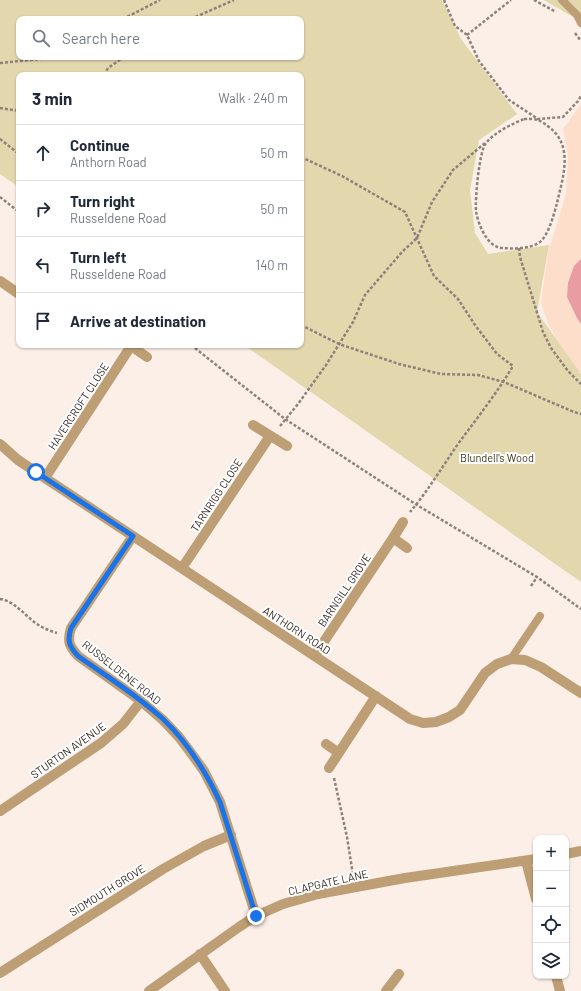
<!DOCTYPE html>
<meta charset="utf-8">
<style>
body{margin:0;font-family:Barlow,sans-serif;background:#f2f2f3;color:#1f2937}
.controls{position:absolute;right:12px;bottom:12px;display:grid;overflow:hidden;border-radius:8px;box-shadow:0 1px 3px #0004}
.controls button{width:36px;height:36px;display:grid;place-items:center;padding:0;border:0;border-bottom:1px solid #e0e1e3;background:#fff;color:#1f2937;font:20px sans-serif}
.stop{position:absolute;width:12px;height:12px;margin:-9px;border:3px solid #1a73e8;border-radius:50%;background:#fff}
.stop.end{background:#1a73e8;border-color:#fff;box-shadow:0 1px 4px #0008}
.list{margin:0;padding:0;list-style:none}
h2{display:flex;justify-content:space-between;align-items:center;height:52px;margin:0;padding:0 16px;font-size:17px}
h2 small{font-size:13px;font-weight:400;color:#747a83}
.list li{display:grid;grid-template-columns:26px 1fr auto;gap:12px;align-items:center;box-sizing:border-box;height:56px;padding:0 16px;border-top:1px solid #e0e1e3}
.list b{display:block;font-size:15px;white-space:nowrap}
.list p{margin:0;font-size:13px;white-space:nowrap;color:#747a83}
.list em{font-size:13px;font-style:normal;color:#747a83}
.icon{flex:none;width:22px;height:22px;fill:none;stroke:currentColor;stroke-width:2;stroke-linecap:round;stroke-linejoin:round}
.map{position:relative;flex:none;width:581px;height:991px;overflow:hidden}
.search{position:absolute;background:#fff;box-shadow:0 1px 3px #0004;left:16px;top:16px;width:288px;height:44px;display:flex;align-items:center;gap:10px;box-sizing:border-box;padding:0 14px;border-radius:8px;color:#747a83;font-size:15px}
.panel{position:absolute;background:#fff;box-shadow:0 1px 3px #0004;left:16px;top:72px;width:288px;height:276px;border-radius:8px}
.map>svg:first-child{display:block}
.built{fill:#fddecb}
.green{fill:#e2d7ad;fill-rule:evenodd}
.water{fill:#e99ca2}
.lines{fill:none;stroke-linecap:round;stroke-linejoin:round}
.path{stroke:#8d817a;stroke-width:2.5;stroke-dasharray:3 2;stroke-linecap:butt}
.lane{stroke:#be9e74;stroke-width:8}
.street{stroke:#be9e74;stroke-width:10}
.route{stroke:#1a73e8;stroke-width:5}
.labels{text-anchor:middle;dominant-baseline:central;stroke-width:4;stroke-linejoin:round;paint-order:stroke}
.street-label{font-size:11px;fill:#322720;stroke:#fff}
.park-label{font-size:11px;fill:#403819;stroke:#fff}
</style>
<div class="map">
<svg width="581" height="991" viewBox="0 0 581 991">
<rect width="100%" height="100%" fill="#fbefe7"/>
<path class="built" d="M581,104V373L577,370L563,351L548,323L541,303L549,245L550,247L566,194L568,156L563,129Z"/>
<path class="green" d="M0,0H442L461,39L517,114L479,140L470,190L475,233L488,254L549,245L537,312L581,374V582L244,345H301V75H19V187L0,174ZM19,19H301V57H19Z
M544,0H581V23L580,21Z"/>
<path class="water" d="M581,259V324L577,318L567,297L568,283L574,266Z"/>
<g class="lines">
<path class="path" d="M444,0L455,26L467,35L479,61L509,100L538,119L563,117L578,101L581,96
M534,0L556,12
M123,19L160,0
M191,19L234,0
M575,33L581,41
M467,35L511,0
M0,63L60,57
M104,75L108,68L124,57
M0,108L19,111
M524,119C539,119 538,119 549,127C574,146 563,177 557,203C554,214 549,234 540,242C530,249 514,249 502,248C487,247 478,224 476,211C475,200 479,151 486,143C495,132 512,124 524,119Z
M0,139L19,154
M301,157L342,176L405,212L434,276L458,299L475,325L497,354L513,366C497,393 477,418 458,444C442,467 428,491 410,512
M0,197L19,212
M519,248L520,257L543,332L551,348L568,371L581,384
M301,325L339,344L399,364L441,374L478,375L504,382L574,412L581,414
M191,345L285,419L417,505L537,577L581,609
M280,426L298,404L326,365L353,322L365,295L402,252L417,238L432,202L453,170L485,143
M531,586L537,577
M0,599C15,601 25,616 37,624C43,628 50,631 57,633
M334,778L347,837L353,875"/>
<path class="lane" d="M562,0L577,15L581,23
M511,659L540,616"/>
<path class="street" d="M0,281L19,294
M132,345L131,346L147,357
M253,425L287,446
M0,444L18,460L45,478L410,719L423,723L436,722L449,717L460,710L485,673L497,664L511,659L525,660L541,667L581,693
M45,478L131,346
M403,522L393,538L407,548
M133,536L71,628C67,641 69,646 78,656L141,701L163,720L179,737L191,753L204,771L220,802L256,916
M182,568L270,436
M315,655L393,538
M326,744L339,753
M329,768L376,696
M0,811L101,743L123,724L141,701
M566,854L581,851
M526,861L536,899
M200,954L225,991
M0,973L163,869L204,846L231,835
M556,976L560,991
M149,991L239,927L256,916L283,904L318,894L405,878L536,859
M386,991L399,974"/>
</g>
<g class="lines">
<path class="route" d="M36,472L133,536L71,628C67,641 69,646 78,656C106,676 137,695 163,719C187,742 206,772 220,802L256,916"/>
</g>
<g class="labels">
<g class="street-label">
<text transform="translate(78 406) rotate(-57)">HAVERCROFT CLOSE</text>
<text transform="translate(216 495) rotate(-57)">TARNRIGG CLOSE</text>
<text transform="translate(344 590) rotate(-56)">BARNGILL GROVE</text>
<text transform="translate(297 630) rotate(33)">ANTHORN ROAD</text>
<text transform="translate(122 672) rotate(38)">RUSSELDENE ROAD</text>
<text transform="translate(68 750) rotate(-35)">STURTON AVENUE</text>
<text transform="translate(328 882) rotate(-13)">CLAPGATE LANE</text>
<text transform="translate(107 890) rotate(-32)">SIDMOUTH GROVE</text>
</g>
<g class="park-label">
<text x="497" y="457">Blundell's Wood</text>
</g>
</g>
</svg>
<div class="controls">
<button>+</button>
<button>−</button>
<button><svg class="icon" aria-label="locate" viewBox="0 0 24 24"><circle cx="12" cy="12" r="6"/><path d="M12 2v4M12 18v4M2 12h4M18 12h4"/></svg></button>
<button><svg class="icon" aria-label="layers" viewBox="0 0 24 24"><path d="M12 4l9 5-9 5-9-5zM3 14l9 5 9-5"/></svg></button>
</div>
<div class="stop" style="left:36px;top:472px"></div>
<div class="stop end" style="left:256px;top:916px"></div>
<div class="search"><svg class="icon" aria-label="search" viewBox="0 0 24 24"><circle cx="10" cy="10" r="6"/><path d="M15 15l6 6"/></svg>Search here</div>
<section class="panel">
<h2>3 min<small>Walk · 240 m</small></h2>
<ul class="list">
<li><svg class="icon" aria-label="ahead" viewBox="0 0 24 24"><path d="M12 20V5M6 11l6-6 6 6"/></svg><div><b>Continue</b><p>Anthorn Road</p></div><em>50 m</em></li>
<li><svg class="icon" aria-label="right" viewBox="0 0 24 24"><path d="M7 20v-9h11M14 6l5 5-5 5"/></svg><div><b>Turn right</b><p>Russeldene Road</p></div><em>50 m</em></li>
<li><svg class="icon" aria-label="left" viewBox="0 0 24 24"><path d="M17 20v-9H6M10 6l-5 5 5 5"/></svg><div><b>Turn left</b><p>Russeldene Road</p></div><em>140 m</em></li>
<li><svg class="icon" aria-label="arrive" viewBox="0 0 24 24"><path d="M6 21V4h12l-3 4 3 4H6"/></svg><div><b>Arrive at destination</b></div></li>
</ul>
</section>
</div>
